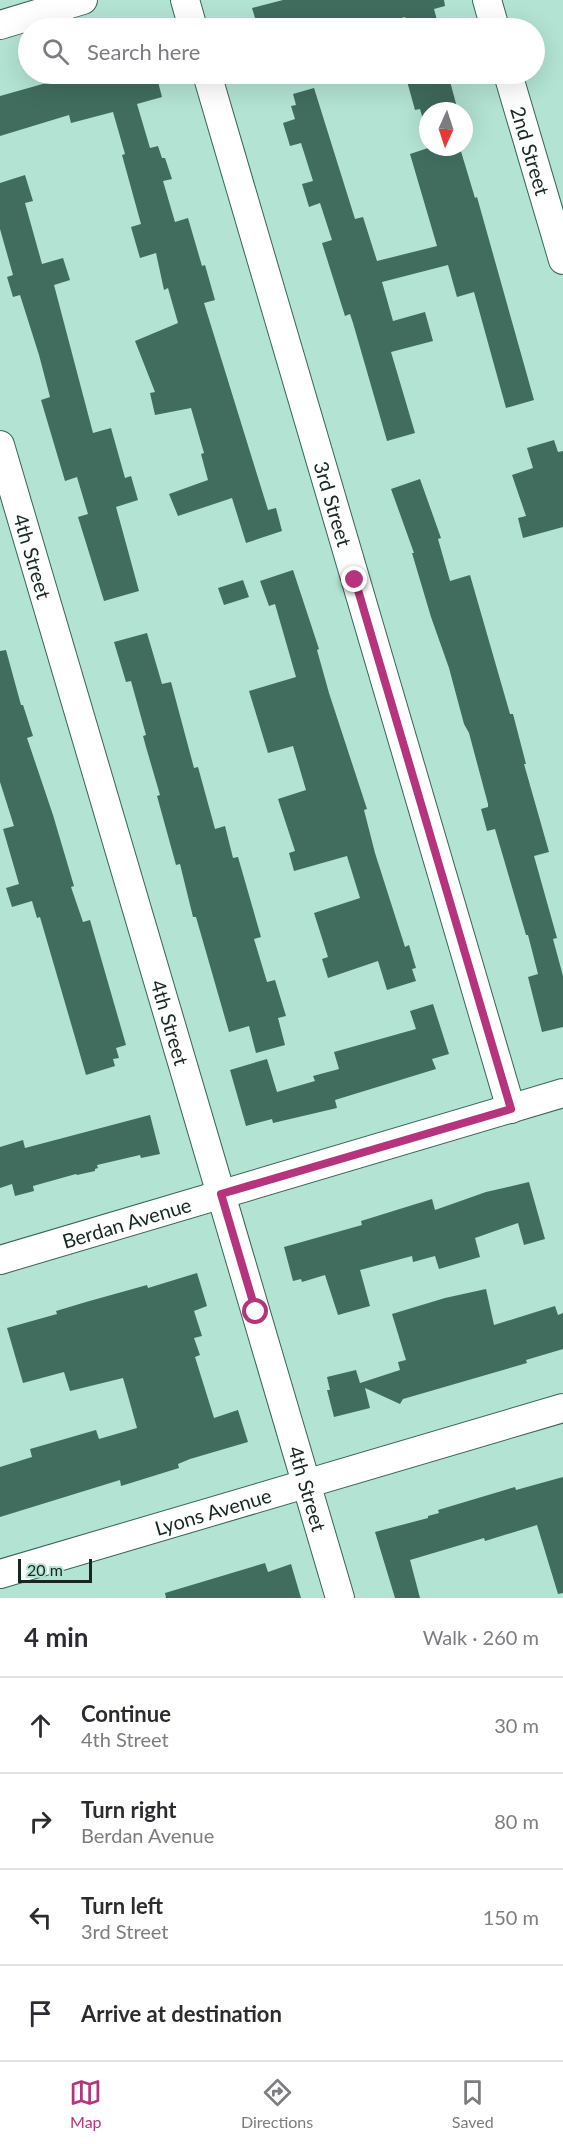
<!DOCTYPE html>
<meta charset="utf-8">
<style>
body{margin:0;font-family:Lato,sans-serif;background:#f7f7f7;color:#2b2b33}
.compass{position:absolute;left:419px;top:102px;width:54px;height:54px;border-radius:50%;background:#fff;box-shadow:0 6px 24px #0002;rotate:183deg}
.scale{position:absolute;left:18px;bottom:15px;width:74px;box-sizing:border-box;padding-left:6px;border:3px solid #152821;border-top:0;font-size:16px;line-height:21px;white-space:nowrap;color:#152821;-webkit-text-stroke:4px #b3e3d2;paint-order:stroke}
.stop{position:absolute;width:18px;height:18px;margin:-14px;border:4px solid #b6347d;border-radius:50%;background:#fff}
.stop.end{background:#b6347d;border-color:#fff;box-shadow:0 2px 6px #0008}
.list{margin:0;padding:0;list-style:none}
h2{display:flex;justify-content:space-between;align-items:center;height:78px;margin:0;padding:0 24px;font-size:26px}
h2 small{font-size:20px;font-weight:400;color:#7c7c81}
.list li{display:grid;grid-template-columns:39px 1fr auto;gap:18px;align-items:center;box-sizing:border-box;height:96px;padding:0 24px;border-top:2px solid #e1e1e2}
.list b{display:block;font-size:22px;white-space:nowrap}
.list p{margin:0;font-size:20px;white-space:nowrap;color:#7c7c81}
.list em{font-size:20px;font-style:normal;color:#7c7c81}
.icon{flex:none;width:33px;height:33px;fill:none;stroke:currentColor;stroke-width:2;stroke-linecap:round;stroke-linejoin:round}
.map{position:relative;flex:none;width:563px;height:1598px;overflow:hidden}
.search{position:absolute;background:#fff;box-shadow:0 6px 24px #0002;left:18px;right:18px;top:18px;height:66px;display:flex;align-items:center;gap:15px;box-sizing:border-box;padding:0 21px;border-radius:33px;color:#7c7c81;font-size:22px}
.sheet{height:462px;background:#fff}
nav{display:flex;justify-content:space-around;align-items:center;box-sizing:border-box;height:84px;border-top:2px solid #e1e1e2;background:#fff;font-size:16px;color:#7c7c81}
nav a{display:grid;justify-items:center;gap:3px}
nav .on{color:#b6347d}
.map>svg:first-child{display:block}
.building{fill:#406d5e}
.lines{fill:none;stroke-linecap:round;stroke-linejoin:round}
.street-casing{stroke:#386556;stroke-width:30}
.street{stroke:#fff;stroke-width:28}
.route{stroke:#b6347d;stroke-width:8}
.labels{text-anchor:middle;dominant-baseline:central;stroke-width:6;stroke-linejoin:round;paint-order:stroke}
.street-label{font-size:20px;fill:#152821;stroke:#b3e3d2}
</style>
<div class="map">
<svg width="563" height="1598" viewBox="0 0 563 1598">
<rect width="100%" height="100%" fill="#b3e3d2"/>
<path class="building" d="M283,0H444L445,6L434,9L437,20L409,28L405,17L364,28H345L343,21L317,28H258L252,8Z
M63,74H156L162,97L137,104L150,148L158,146L162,158H165L172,179L163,181L175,222L188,218L202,266L205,265L215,300L204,303L268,510L276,508L282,531L246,543L232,498L178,516L169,494L208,480L201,454L204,453L191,408L155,415L150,393L155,392L135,341L178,323L168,288L164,290L156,253L140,258L131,227L141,224L122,155L125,154L113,112L71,123L69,115L0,136V96L64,78Z
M405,74H448L458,111H428V137L420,109L415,110Z
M314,88L355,219L363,217L377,261L437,246L410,154L431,147H464V137L466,147L460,148L475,198L477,197L534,400L506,408L474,292L457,297L448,265L382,282L393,321L425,312L433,341L391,352L415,433L387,441L353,323L350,314L345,316L322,243L332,240L320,203L309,207L302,184L313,181L301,143L290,146L283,123L295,119L291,106L296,105L293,94Z
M25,175L33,201L25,203L42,264L63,258L70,280L54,285L93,433L111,428L125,478L131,476L138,500L116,507L139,591L104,601L78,517L88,514L77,477L65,481L41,400L50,397L39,355L20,295L13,297L7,277L13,275L0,229V183Z
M554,440L558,452L563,451V527L523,538L518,518L526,516L512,475L533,468L527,448Z
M420,479L441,538L438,539L450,581L470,575L510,714H513L526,764H524L549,852L534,856L557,938L553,939L563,976V1027L542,1032L528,977L538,974L528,935H526L495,829L487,831L481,809L488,807V804L469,733L464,724L449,668L431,617L412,553H414L391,489Z
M293,570L319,649L317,650L329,693L367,809L364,810L375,853L405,947L409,945L416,968L412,969L416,981L387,990L378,961L328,978L322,959L328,957L314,913L360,898L347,856L294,871L289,853L295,851L278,799L306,790L293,746L268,753L249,691L296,677L275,604L269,606L260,581Z
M243,580L249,597L224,605L218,588Z
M147,633L162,684L171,682L194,768L198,767L215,829L225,826L233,858L238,857L261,937L254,939L267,982L275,980L286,1016L278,1018L285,1045L256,1053L249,1026L229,1032L196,917H193L180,864L176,865L157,796L160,795L146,747L143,736L146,735L131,681L126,682L114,642Z
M6,650L21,705H23L33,736L27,738L53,815L74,886L71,887L83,922L90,920L126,1045L116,1048L119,1058L113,1059L115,1066L86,1075L40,917L37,918L32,901L12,907L6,888L19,884L3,829L14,826L0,782V651Z
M433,1004L449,1054L432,1059L436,1069L335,1100L337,1108L273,1123L272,1119L246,1126L230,1070L267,1059L277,1092L315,1081L313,1076L339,1069L334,1052L416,1029L410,1011Z
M150,1115L160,1154L141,1158L140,1155L97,1165L98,1168L95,1169V1171L77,1175L76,1174L33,1186L34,1191L15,1196L12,1184L0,1188V1147L23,1140L25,1148Z
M529,1182L545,1239L524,1245L518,1223L475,1238L480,1257L439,1269L435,1256L413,1262L412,1256L360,1270L370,1306L338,1315L325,1275L302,1282L301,1279L293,1281L284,1247L362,1225L361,1221L432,1199L435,1210L486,1192Z
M197,1273L207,1306L194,1311L202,1336L194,1338L200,1355L195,1357L214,1418L238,1410L248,1442L190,1459L178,1464L179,1468L121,1486L120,1480L0,1517V1467L32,1457L30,1449L96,1430L99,1439L137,1428L123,1378L70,1391L64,1372L23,1383L7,1328L57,1314L56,1311L86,1302L147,1285L148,1288Z
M486,1289L494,1325L555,1306L558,1315L563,1313V1349L526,1360L527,1363L403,1399L400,1404L365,1388L370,1408L334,1417L327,1390H330L327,1377L356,1370L360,1383L400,1370L398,1362L406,1360L392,1314L445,1298Z
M563,1477V1593L558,1594L537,1525L485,1541L484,1538L410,1560L420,1598H395L375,1532L428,1518V1516L439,1513L438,1510L515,1487L516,1490Z
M265,1563L268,1572L291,1564L301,1598H166L165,1593Z"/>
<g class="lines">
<g class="street-casing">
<g id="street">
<path d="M185,0L193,28"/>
<path d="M487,0L495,28"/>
<path d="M0,25L83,0"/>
<path id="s1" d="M207,74L511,1109"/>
<path id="s2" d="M508,74L563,260"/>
<path id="s3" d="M0,445L340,1598"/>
<path id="s4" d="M0,1260L563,1093"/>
<path id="s5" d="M0,1574L563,1408"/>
</g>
</g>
<use href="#street" class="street"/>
</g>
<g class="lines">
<path class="route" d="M256,1312L221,1194L511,1109L355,580"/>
</g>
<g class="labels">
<g class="street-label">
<text stroke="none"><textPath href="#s2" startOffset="80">2nd Street</textPath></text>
<text stroke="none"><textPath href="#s1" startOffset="448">3rd Street</textPath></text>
<text stroke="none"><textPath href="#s3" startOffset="116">4th Street</textPath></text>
<text stroke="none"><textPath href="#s3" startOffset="602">4th Street</textPath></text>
<text stroke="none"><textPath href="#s4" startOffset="132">Berdan Avenue</textPath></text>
<text stroke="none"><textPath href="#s3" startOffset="1088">4th Street</textPath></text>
<text stroke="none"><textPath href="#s5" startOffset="222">Lyons Avenue</textPath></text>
</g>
</g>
</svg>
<svg class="compass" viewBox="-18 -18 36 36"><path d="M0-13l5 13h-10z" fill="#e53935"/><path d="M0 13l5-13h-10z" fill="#7c7c81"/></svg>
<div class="scale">20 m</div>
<div class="stop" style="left:256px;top:1312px"></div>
<div class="stop end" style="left:355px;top:580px"></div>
<div class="search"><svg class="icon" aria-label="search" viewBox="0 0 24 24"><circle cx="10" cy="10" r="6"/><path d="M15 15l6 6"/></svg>Search here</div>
</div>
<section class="sheet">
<h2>4 min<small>Walk · 260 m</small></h2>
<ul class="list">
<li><svg class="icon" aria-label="ahead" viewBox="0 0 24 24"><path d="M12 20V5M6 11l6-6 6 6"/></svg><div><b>Continue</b><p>4th Street</p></div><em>30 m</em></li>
<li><svg class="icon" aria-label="right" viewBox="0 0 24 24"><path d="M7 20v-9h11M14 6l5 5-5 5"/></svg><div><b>Turn right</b><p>Berdan Avenue</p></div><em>80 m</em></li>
<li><svg class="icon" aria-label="left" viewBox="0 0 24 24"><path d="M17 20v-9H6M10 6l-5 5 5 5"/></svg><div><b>Turn left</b><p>3rd Street</p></div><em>150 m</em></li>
<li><svg class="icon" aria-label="arrive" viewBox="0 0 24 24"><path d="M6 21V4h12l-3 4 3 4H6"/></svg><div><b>Arrive at destination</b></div></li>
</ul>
</section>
<nav>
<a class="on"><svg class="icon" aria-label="map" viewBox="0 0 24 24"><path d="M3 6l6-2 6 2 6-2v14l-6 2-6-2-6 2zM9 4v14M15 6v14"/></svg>Map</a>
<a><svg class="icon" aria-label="directions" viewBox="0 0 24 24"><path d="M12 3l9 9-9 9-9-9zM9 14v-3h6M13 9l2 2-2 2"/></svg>Directions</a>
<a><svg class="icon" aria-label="saved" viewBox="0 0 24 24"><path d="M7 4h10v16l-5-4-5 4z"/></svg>Saved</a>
</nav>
